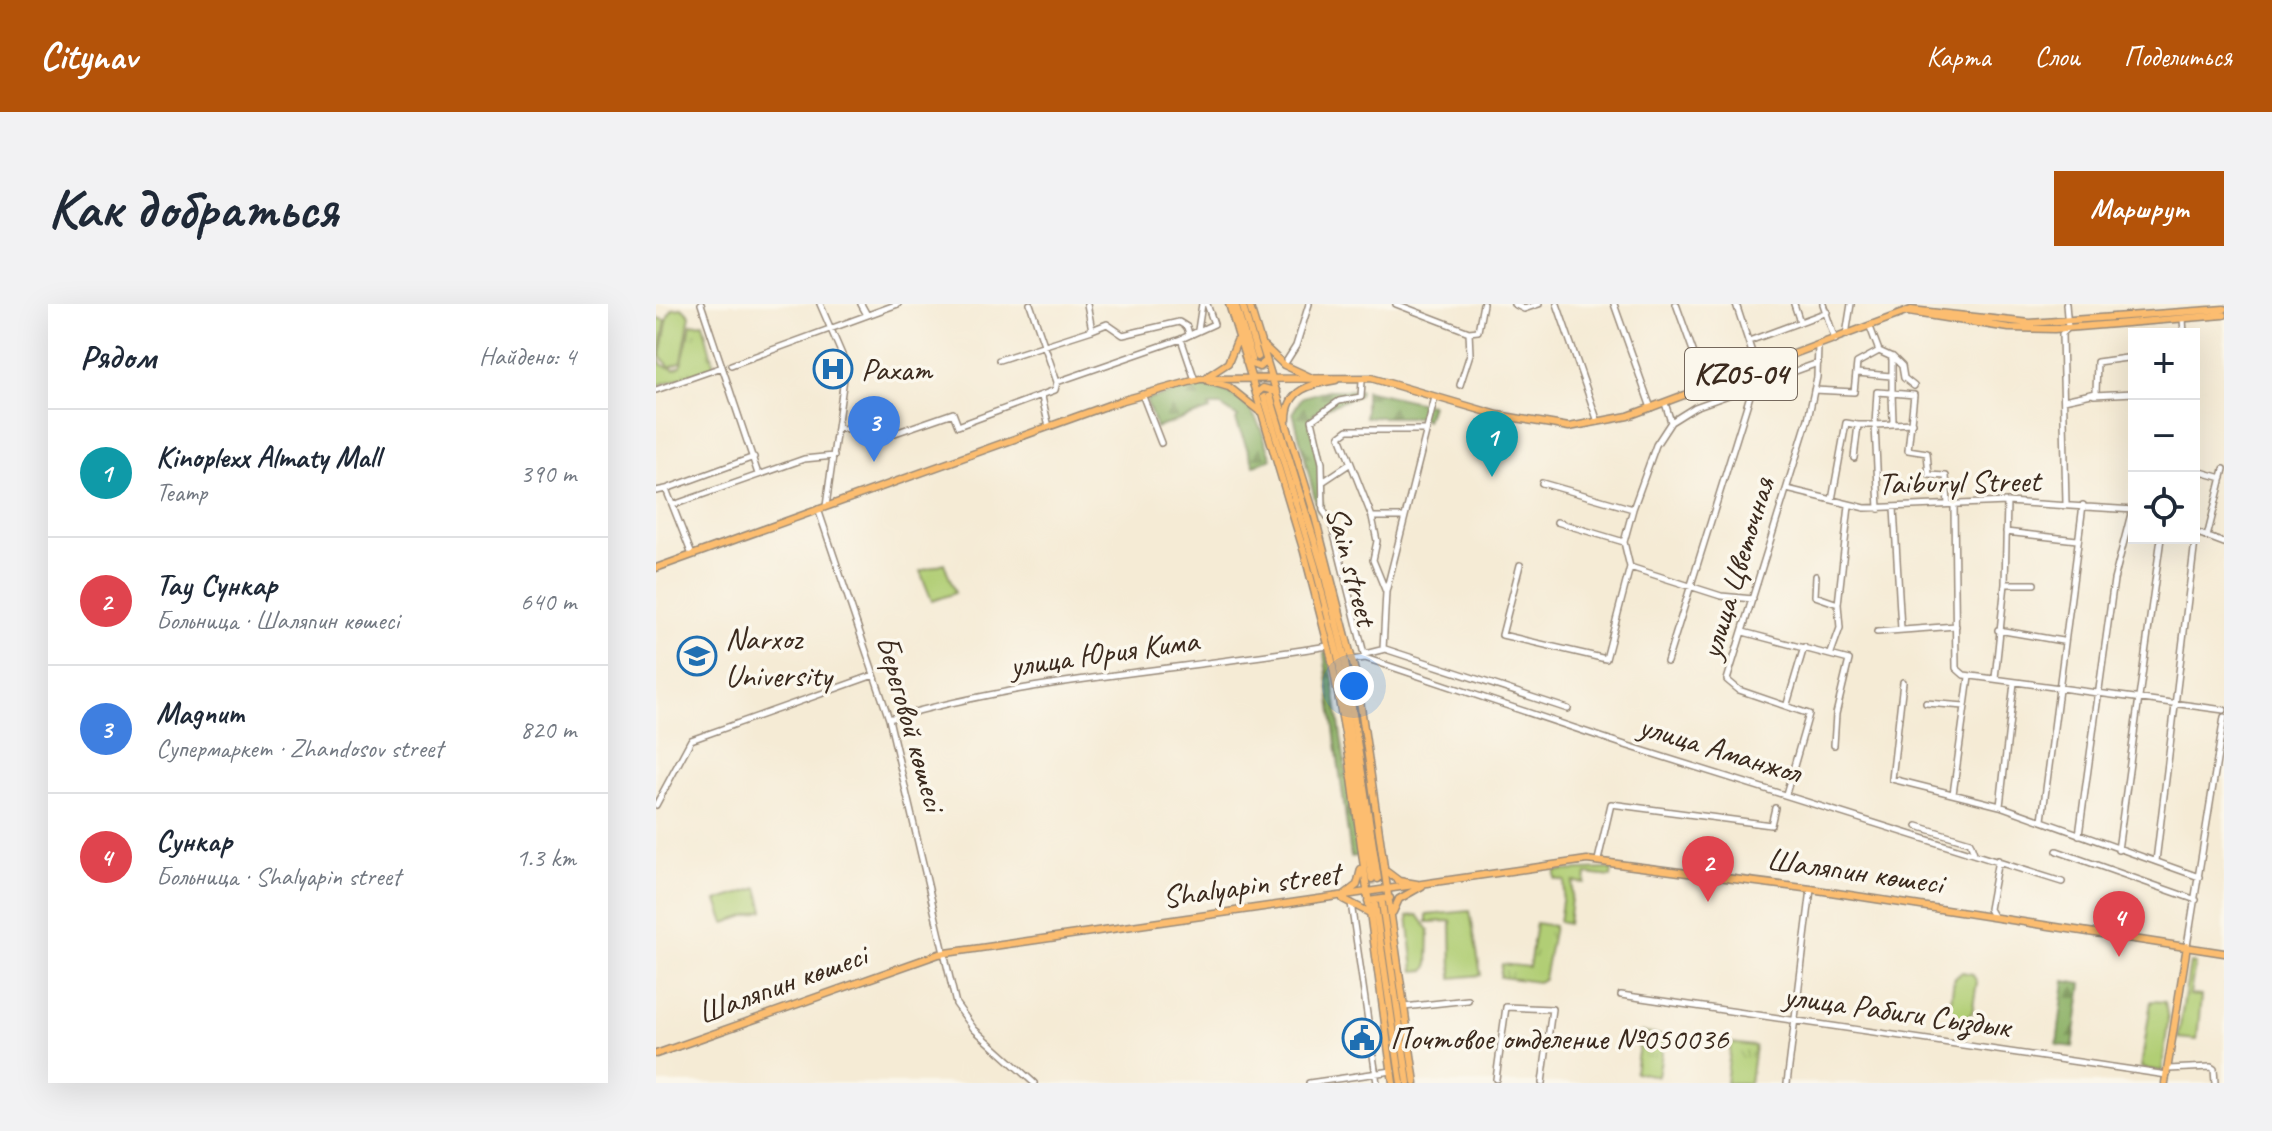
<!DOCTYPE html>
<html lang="ru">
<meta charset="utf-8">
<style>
body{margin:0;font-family:Caveat,sans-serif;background:#f2f2f3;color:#1f2937}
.controls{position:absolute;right:24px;top:24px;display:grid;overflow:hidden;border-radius:0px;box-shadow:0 8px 32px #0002}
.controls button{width:72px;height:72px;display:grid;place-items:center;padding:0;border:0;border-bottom:2px solid #e0e1e3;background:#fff;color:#1f2937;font:40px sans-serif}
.you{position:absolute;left:698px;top:382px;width:28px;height:28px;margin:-20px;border:6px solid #fff;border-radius:50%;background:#1a73e8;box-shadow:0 0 0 12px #1a73e833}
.badge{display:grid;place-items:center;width:52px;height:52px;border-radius:50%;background:#b45309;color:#fff;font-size:26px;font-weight:700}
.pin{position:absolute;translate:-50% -66px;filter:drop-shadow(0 2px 4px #0008)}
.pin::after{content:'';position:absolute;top:42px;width:28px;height:24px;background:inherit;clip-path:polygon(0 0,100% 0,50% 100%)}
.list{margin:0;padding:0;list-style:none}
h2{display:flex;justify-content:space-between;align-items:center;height:104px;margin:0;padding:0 32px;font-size:34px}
h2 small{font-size:26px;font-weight:400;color:#747a83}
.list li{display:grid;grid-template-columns:52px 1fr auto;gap:24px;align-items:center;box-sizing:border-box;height:128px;padding:0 32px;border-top:2px solid #e0e1e3}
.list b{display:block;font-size:30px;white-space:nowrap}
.list p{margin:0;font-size:26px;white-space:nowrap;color:#747a83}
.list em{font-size:26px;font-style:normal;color:#747a83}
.icon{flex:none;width:44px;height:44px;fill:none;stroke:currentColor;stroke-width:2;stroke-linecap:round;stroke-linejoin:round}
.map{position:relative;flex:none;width:1568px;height:779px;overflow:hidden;border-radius:0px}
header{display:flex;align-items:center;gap:48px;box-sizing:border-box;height:112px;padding:0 40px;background:#b45309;color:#fff}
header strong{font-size:38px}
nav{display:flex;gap:44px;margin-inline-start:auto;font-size:28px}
.intro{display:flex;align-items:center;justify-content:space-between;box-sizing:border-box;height:192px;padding:0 48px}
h1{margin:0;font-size:56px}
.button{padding:20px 36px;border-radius:0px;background:#b45309;color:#fff;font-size:28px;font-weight:700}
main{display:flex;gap:48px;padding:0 48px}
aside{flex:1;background:#fff;border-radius:0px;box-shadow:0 8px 32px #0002}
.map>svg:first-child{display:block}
.grass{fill:#b1ce75;stroke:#767c4a;stroke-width:2}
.forest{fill:url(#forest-firs);stroke:#646e42;stroke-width:2}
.park{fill:url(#park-tufts);stroke:#767c4a;stroke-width:2}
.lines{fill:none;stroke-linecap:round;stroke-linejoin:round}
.major-tunnel{stroke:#d0c4b0;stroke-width:6;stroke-dasharray:6 3;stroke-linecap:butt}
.minor-casing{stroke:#988a7a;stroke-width:8}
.major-casing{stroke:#988a7a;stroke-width:9}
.minor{stroke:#fff;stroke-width:5}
.major{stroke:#fcbd6f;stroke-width:6}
.labels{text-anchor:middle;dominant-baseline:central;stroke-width:7;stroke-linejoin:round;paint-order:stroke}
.shield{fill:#fbf7ec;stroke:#75685c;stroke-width:2}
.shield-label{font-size:30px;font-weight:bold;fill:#3b2a1e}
.poi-label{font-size:32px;fill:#3b2a1e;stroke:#fbf7ec;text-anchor:start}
.street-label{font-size:32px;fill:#3b2a1e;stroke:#fbf7ec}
</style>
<header>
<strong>Citynav</strong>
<nav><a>Карта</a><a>Слои</a><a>Поделиться</a></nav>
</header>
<div class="intro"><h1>Как добраться</h1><a class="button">Маршрут</a></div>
<main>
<aside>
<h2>Рядом<small>Найдено: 4</small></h2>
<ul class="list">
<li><span class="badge" style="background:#0f9aa8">1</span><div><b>Kinoplexx Almaty Mall</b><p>Театр</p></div><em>390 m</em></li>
<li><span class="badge" style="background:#e0444e">2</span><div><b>Тау Сункар</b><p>Больница · Шаляпин көшесі</p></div><em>640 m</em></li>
<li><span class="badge" style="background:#3f7fe0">3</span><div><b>Magnum</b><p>Супермаркет · Zhandosov street</p></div><em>820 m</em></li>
<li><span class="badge" style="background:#e0444e">4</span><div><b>Сункар</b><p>Больница · Shalyapin street</p></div><em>1.3 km</em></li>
</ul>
</aside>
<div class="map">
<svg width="1568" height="779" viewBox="0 0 1568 779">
<defs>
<pattern id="forest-firs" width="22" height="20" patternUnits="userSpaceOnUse" patternTransform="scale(2)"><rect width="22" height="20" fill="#8cb166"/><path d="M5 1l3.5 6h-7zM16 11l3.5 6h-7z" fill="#749053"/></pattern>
<pattern id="park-tufts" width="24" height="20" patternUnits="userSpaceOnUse" patternTransform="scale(2)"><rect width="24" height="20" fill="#b1ce75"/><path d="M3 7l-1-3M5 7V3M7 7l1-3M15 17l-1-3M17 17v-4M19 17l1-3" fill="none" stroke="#99b165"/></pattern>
</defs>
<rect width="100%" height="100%" fill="#fbf7ec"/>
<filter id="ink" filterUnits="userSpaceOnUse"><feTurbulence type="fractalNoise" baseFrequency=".0125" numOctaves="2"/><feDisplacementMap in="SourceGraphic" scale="16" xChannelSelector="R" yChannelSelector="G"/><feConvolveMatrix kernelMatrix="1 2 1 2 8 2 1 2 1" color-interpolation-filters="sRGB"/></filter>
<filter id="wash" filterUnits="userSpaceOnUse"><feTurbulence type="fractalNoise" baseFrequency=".006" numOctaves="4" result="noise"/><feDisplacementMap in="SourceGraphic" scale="32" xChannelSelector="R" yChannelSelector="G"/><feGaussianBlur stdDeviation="1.8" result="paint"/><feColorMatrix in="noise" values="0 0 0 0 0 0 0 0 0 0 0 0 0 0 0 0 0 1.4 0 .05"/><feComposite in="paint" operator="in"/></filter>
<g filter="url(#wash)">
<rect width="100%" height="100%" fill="#f5ebd5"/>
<path class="grass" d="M27,4L34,11L26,57L14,63L5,53L12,12L17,5Z
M288,259L299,289L276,297L264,267Z
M956,565L955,573L930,570L929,579L917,578L912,620L903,618L909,577L899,575V567Z
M102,584L108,606L69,619L61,597Z
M814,607L825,671L796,674L795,617L771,618V611Z
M762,611L773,626L772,662L770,666L758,667L752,612Z
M1534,659L1539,660L1534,691L1545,692L1541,736L1522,734Z
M1306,668L1316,670L1321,678L1316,709L1309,715L1300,713L1294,704L1298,675Z
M1495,697L1509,698L1512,717L1506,767L1485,764Z"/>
<path class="forest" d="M547,82C594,88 602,115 616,155L598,161L580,116L582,113L565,102H553L554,106L500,124L490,96Z
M673,86H704L703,91L659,108L653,118L662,148L666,205L662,207L637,108L646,93Z
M709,86L775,101L770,116L765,113H709Z
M673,348L702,552L695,553L668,349Z
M1409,677L1426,680L1417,743L1401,741Z"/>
<path class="park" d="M0,14L10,16L3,55L6,61L18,65L25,62L35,20L47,19L58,62L0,82Z
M880,619L898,622L888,675L882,678L844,673L846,660L873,663Z
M985,728L1009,732L1002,772L979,768Z
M1075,739L1099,742L1094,779H1070Z"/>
</g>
<g filter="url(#ink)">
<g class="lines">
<path class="major-tunnel" d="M602,53L613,88
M597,59L608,93
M716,575L719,600"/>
<g class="minor-casing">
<path id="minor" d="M45,0L102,170
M164,0L190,60L170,202
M205,0L211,11
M740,0L813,28
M858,0L868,5L883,0
M901,0L942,118
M958,0L995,104
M1020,0L1050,83
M1080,0L1101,64
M1138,0L1144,18
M1167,0L1179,36
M1410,0L1412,24L1406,30L1410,200
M1527,15L1528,30
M1214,23L1223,47L1236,53V89L1258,91L1252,146L1271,149L1273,171L1290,172L1292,200
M436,26L451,20L467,31L523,18L531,23L533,30
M542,26L546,0
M813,28L822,27L827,0
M1190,31L1195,0
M525,35L558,20L551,0
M1093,37L1171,8
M1237,53L1246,62L1248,74L1258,82
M343,56L436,26L431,0
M75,61L242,0
M628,61L640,42L653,0
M1201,69L1235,72
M706,77L705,93L683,97L656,116L666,159L667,206L675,218L709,354
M401,78L525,35L539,76
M804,81L814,50L813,28
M0,86L66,63
M1158,86L1198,88L1201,59L1223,47
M486,90L505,139
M1438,91L1478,89
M386,93L393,123
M1408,96L1440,89L1441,58L1478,53
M1009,99L1015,118
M181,124L203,127L216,137L297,109L302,122L399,86L401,78L374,0
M1198,154L1202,121H1219L1221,88L1236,89L1237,118
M1538,166L1566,174
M668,177L692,161
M886,179L977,205
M10,185L98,153
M1131,185L1209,204L1351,198L1478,206
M0,187L10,185L36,251
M1176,196L1190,119L1202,121
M17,201L148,155L178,152
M1298,201L1300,364L1308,371L1568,406
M1238,204L1245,325
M162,205L233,415L300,700L318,725L378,779
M1223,205L1219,121L1256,119
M716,213H747
M901,218L968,238
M1350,228L1421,236
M1539,228L1568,239
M1551,233L1568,165
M864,261L846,331L950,355L974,263L968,238L977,205L1000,141L1015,118L1039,103L1162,59
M974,263L1065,292L1097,295
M1160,272L1159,292L1182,300
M1349,280H1378
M730,288L717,256L721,237L716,213L684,132L692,126H770
M1342,326L1406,337
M1087,328L1193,356L1180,410L1178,441
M1221,328L1300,322
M727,345L730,288L779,93
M1175,349L1184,324L1182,300L1193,202
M709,350L729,345L912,405
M695,356L709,354L969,441L1406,578
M1011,358L1097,82
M1339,374L1349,280L1351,198
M1247,378L1236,475L1344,502L1543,573
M1270,399L1309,402
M1131,400L1148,343
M233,415C377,373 526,366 672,342
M1130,490L1153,410L1083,386L1071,376L1152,115L1161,73L1162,42
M1297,490L1313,373
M0,501L35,436L218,371
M1344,502L1358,379
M1386,516L1427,201
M1261,522L1314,538L1318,549
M1423,531L1458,276L1478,198
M1462,546L1505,234
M1401,547L1540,596
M942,556L955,500L1115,521L1119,504
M1500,557L1540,229
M695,599L721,779
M1337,612L1333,605L1342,556
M1531,642L1568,413
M965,691L1511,771
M748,703L812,696
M1512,765L1555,763L1558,765L1559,779
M840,775L850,703L896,705L886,779
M653,779L736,767
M1131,779L1155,585"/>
</g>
<g class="major-casing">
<path id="major" d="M573,0L648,248L675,352L693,452L737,779
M579,0L596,55
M586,0L602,53
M593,0L658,209L701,375L759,779
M1252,8L1353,24L1398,25L1568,11
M608,42L628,61L654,73
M590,58L603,63L610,57
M552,72L572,59L581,37
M552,77L573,83L603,107
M600,90L607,84L621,88
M614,92L667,265L688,351L722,575
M608,93L659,262L682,352L716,575
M631,115C631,85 655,80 680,76
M0,264L464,97L544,75L715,74L842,111L913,123L972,112L1255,6L1374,19L1568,5
M731,568L743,577L761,580
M688,591L701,581L705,565
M687,595L712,608
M712,597L734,594
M726,599L752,779
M719,601L745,779
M737,608L743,595L766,582
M0,750L283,650L931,556L1155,585L1568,649
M1509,779L1531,642"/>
</g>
<use href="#minor" class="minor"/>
<use href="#major" class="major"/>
</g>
</g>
<defs>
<g id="hospital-ring" transform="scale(2)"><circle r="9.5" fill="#fbf7ec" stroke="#1f6fb2" stroke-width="1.5"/><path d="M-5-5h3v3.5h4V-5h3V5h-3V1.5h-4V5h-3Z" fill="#1f6fb2"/></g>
<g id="university-ring" transform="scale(2)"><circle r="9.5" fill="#fbf7ec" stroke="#1f6fb2" stroke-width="1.5"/><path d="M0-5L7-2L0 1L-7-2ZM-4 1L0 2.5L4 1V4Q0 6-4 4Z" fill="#1f6fb2"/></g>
<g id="civic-ring" transform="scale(2)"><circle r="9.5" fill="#fbf7ec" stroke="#1f6fb2" stroke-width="1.5"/><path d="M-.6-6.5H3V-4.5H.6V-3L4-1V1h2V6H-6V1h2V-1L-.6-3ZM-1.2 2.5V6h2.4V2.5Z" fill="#1f6fb2"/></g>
</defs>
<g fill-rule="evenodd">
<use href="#hospital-ring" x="177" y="65"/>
<use href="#university-ring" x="41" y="352"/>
<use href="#civic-ring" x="706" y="734"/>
</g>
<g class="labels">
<rect class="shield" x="1029" y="44" width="112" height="52" rx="6"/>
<g class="shield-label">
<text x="1085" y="70">KZ05-04</text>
</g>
<g class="poi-label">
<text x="205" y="65">Рахат</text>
<text x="69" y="334">Narxoz<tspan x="69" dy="37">University</tspan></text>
<text x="734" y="734">Почтовое отделение №050036</text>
</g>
<g class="street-label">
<text transform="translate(1303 178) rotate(-1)">Taiburyl Street</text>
<text transform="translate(696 262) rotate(75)">Sain street</text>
<text transform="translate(1081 264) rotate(-73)">улица Цветочная</text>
<text transform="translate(448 349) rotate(-8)">улица Юрия Кима</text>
<text transform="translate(255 419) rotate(74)">Береговой көшесі</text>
<text transform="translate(1064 445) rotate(17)">улица Аманжол</text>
<text transform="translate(1199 567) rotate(8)">Шаляпин көшесі</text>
<text transform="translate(595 581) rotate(-8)">Shalyapin street</text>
<text transform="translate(126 680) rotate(-20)">Шаляпин көшесі</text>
<text transform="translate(1241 707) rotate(8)">улица Рабиги Сыздык</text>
</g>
</g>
</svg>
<div class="controls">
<button>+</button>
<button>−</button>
<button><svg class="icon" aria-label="locate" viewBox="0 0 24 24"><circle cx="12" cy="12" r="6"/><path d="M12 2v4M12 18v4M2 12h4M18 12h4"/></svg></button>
</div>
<div class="you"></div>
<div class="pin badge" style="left:836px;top:173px;background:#0f9aa8">1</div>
<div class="pin badge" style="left:1052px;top:598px;background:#e0444e">2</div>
<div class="pin badge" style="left:218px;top:158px;background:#3f7fe0">3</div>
<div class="pin badge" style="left:1463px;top:653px;background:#e0444e">4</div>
</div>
</main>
